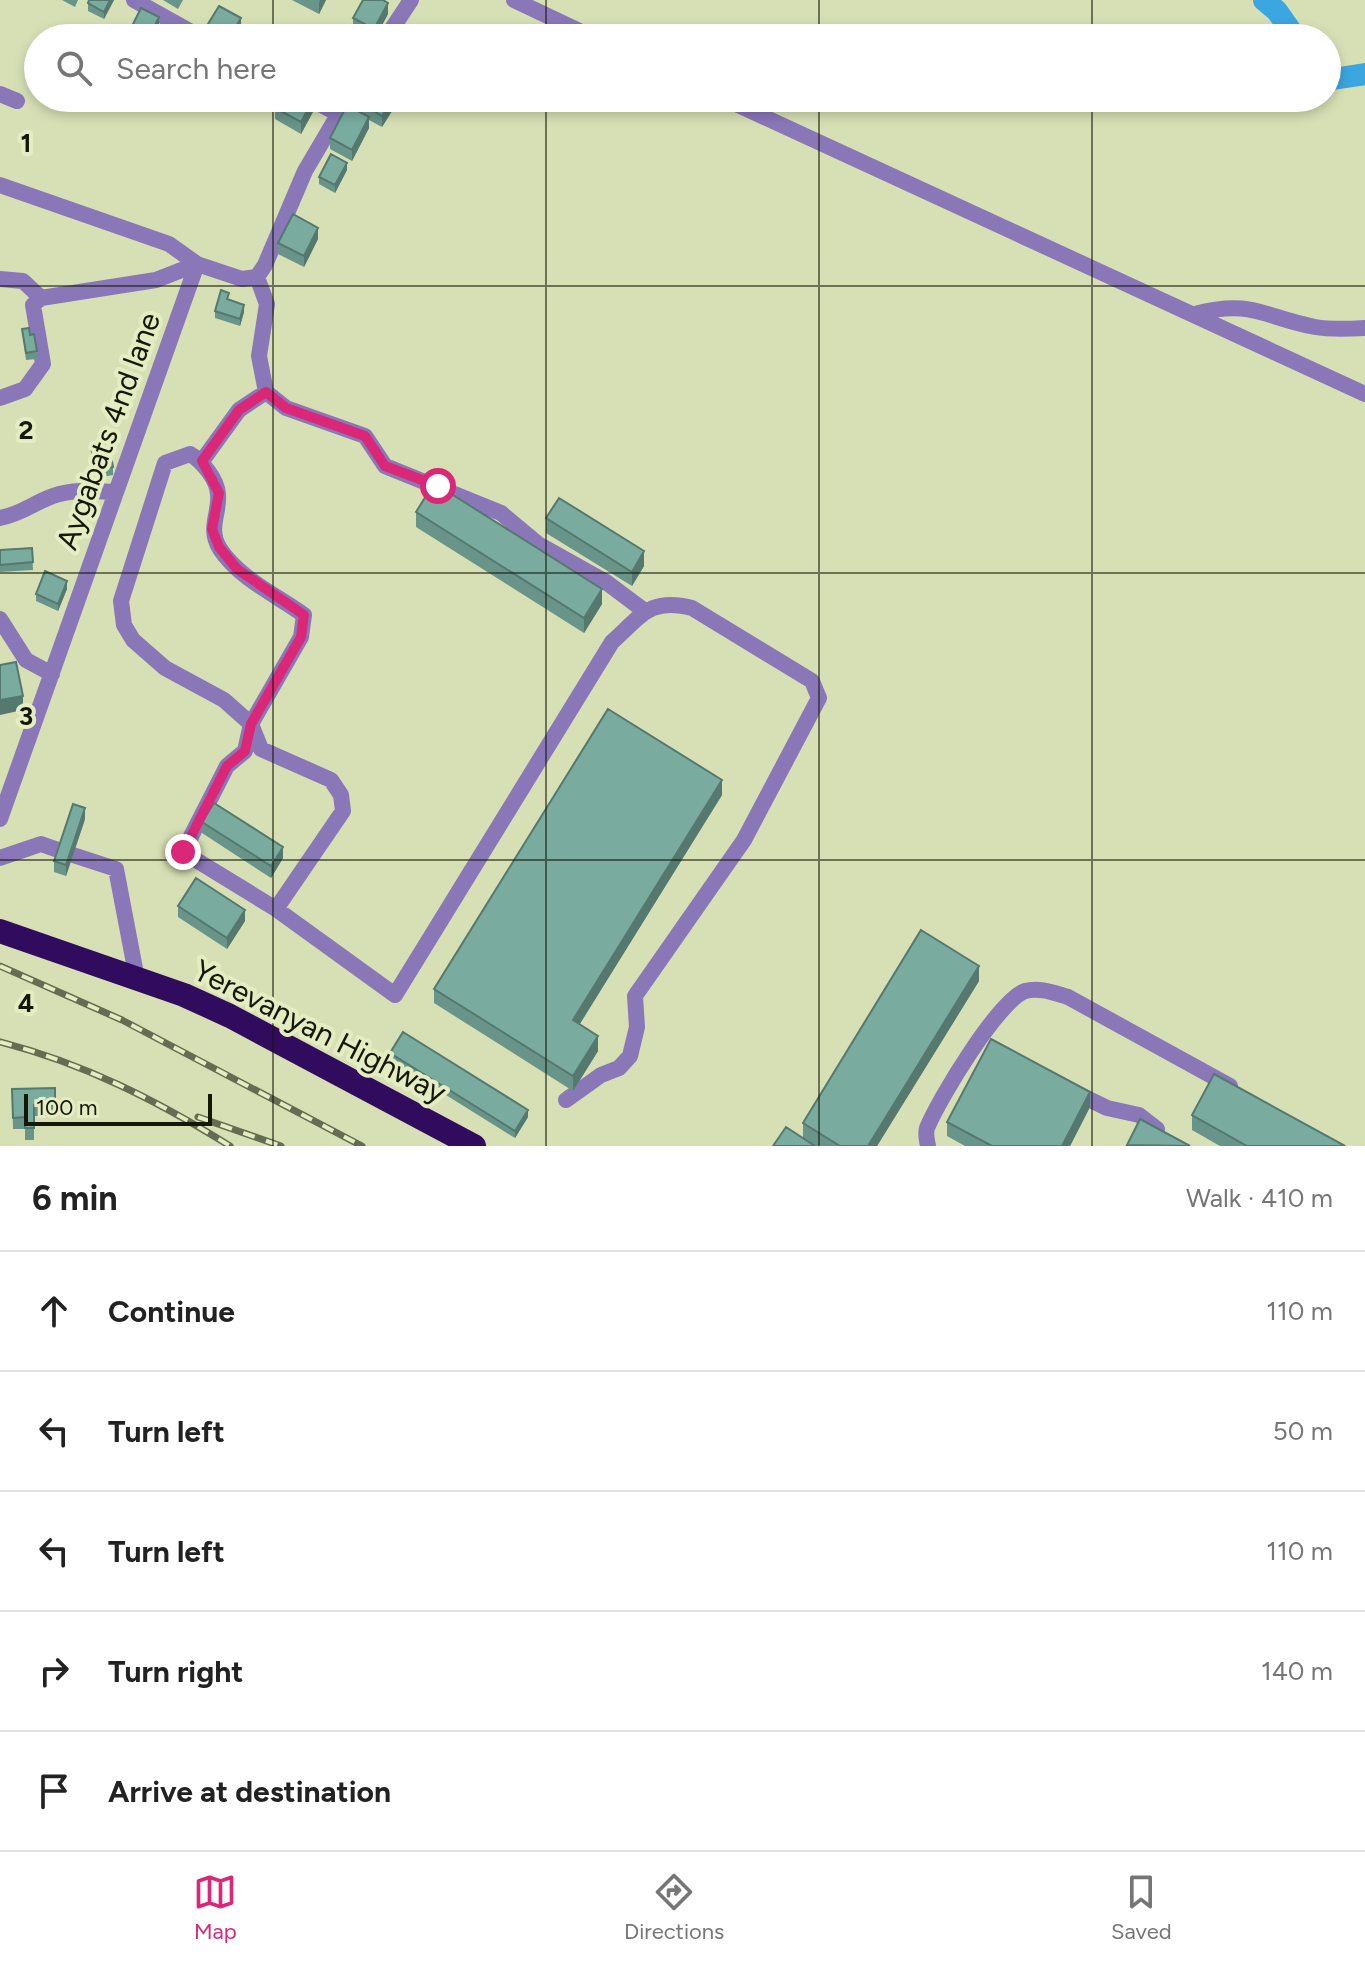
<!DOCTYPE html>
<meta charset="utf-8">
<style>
body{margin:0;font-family:Figtree,sans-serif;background:#f2f2f2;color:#222}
.scale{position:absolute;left:24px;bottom:20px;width:188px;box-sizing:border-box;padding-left:8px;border:4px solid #151808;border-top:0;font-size:22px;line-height:28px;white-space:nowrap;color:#151808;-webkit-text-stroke:6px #e4edc2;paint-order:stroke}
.stop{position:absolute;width:24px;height:24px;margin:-18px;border:6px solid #db2777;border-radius:50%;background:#fff}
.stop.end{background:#db2777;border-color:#fff;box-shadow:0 2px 8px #0008}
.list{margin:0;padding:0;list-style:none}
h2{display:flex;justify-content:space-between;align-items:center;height:104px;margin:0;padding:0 32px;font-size:34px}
h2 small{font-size:26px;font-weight:400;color:#767676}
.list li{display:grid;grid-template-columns:52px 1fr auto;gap:24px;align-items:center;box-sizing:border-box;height:120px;padding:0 32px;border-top:2px solid #e0e0e0}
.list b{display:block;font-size:30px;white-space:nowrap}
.list em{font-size:26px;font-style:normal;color:#767676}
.icon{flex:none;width:44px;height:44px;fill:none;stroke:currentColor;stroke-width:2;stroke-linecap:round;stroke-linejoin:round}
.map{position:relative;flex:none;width:1365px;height:1146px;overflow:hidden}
.search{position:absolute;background:#fff;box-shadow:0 4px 12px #0003;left:24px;right:24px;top:24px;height:88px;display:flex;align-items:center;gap:20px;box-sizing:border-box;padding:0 28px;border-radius:44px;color:#767676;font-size:30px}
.sheet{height:704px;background:#fff}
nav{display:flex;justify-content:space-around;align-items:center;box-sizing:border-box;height:112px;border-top:2px solid #e0e0e0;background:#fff;font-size:22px;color:#767676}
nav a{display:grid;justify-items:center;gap:4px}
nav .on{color:#db2777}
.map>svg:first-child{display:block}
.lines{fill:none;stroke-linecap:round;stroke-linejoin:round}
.river{stroke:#3ba6e0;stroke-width:22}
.minor{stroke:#8a77b8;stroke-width:16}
.highway{stroke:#300b5e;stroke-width:24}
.rail-casing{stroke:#666c51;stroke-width:7}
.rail{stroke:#e4edc2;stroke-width:4;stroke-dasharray:12;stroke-linecap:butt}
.wall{fill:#689489}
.shaded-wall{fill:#55786f}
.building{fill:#79ac9f;stroke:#55786f;stroke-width:2}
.route{stroke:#db2777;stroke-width:10}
.grid{fill:none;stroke:#151808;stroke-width:2;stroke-opacity:0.55}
.labels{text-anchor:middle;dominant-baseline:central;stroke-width:8;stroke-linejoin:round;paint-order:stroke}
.street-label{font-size:30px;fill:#151808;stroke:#e4edc2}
.grid-label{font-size:26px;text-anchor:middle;font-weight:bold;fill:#151808;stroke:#e4edc2;stroke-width:8;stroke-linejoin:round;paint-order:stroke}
</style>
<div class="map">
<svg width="1365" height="1146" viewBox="0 0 1365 1146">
<rect width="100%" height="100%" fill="#d7e0b5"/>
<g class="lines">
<path class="river" d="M1264,0L1277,11L1296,38
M1327,76L1333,79L1365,74"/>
<path class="minor" d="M134,0L202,38
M514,0L594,38
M386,38L411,0
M0,94L17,101
M309,98L338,114
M723,98L1365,394
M0,185L169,244L197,264L0,819
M257,277L267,304L259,356L266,392
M0,279L23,281L41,298
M1195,314C1252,299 1263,317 1315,327C1331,330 1349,329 1365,328
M0,398L25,389L43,364L33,305L41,298L156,280L197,264L242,279L257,277L265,265L305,171L348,98
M202,461L239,410L266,392L286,408L365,436L385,466L501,513L538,544L606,582L646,612
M0,518C22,514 33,503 53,496C73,489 95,491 116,492
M0,619L26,660L52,674
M73,855L116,869L137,979
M0,858L41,844L61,851
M276,909L343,811L341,795L331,780L261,749L251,724L224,700L165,668L133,640L124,625L121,601L165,463L190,454C202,461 217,479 218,494C220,514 207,528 220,549C239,578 276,595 304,615L301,637L251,724L245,751L227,766L183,852L276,909L395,995L612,642C641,616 650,597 692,608L812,681L819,698L744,840L635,996L637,1027L630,1056L619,1068L601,1075L566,1100
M1072,1091L1107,1108L1139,1115L1157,1129
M928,1146C927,1140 925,1134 927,1128C939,1099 998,1001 1025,991C1040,987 1054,993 1068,997L1230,1086"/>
<path class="highway" d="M0,931L184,995L230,1016L474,1146"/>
<g class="rail-casing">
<path id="rail" d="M0,966L122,1020L362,1146
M0,1042C85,1064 156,1100 230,1146
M198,1117L281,1146"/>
</g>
<use href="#rail" class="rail"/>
</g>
<path class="wall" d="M62,0H78L75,7Z
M114,0L104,19L88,11V3Z
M163,0H183L178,9Z
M292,0H326L319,14Z
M388,14L375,38H369L353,29V18Z
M208,24L241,26L234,38H228L221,34L219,38L208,32Z
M159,25L153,38H131L130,30Z
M397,98V103L382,127L369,120V128L352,161L330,149V138L353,108V99Z
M275,108L314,110L301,134L275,119Z
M347,170L335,193L319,184V177Z
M318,239L304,267L278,254V243Z
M229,300L244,312L240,326L215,318V311Z
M22,329L30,335L37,351V359L26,360Z
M91,447L106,451L113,467V475L102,477L100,465L93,466Z
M416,512L602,604L584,633L416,527Z
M546,518L644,566L632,586L546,533Z
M32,548L33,570L0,572V550Z
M67,589L58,611L36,601V594Z
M722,795L579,1025L598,1051L573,1091L434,1003V989Z
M85,819L66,876L54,872V861Z
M202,822L283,858L271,878L202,833Z
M178,906L245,921L227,949L178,917Z
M979,981L877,1146H816L803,1138V1123Z
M390,1053L528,1117L515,1138L390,1060Z
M55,1088V1116H34V1140H25V1129H13L12,1089Z
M1090,1107L1070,1146H965L947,1136V1122Z
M1192,1115L1345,1146H1220L1192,1130Z"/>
<path class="shaded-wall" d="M110,0H114L104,19V12Z
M320,0H326L319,14V3Z
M388,3V14L375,38H374V29Z
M159,17V25L153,38H149Z
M241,18V26L234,38H232V33Z
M314,98V110L301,134V122Z
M393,98H397V103L382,127V116Z
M369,117V128L352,161V150Z
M347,163V170L335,193V185Z
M318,228V239L304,267V256Z
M244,305V312L240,326V319Z
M644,551V566L632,586V572Z
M67,581V589L58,611V604Z
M602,589V604L584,633V618Z
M23,696V710L0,715V700Z
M722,780V795L573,1035V1020Z
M85,808V819L66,876V865Z
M283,847V858L271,878V866Z
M245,910V921L227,949V938Z
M979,966V981L877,1146H868Z
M598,1036V1051L573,1091V1076Z
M1090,1092V1107L1070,1146H1062Z
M528,1110V1117L515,1138V1131Z"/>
<path class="building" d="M89,0H110L104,12L88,3Z
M363,0H383L388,3L374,29L353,18Z
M219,6L241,18L232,33L221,26L219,31L208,24Z
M141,8L159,17L149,38H146L130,30Z
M280,98H314L301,122L275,108Z
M354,98H393L382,116Z
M347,105L369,117L352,150L330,138Z
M331,154L347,163L335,185L319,177Z
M293,214L318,228L304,256L278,243Z
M221,290L229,293L227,299L244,305L240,319L215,311Z
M29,328L30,335L34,334L37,351L26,353L22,329Z
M105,444L106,451H110L113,467L102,469L100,457L93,458L91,447Z
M434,483L602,589L584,618L416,512Z
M559,498L644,551L632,572L546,518Z
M32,548L33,562L0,565V550Z
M45,571L67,581L58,604L36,594Z
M16,662L23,696L0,700V665Z
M608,709L722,780L573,1020L598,1036L573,1076L434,989Z
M214,803L283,847L271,866L202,822Z
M73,804L85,808L66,865L54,861Z
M196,878L245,910L227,938L178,906Z
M921,930L979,966L868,1146H840L803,1123Z
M403,1032L528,1110L515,1131L390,1053Z
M991,1039L1090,1092L1062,1146H992L947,1122Z
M1214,1074L1345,1146H1247L1192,1115Z
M55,1088V1105H34V1128H25V1117L13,1118L12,1089Z
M1140,1119L1190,1146L1127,1145Z
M786,1127L815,1146H773Z"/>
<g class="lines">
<path class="route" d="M183,852L227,766L245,751L251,724L301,637L304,615L237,569L219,547L212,529L219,493L202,461L239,410L266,392L286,408L365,436L385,466L438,486"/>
</g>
<path class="grid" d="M273,0V38M546,0V38M819,0V38M1092,0V38M273,98V1146M546,98V1146M819,98V1146M1092,98V1146M0,286H1365M0,573H1365M0,860H1365"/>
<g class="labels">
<g class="street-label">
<text transform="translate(108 431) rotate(-70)">Aygabats 4nd lane</text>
<text transform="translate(320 1031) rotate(27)">Yerevanyan Highway</text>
</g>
</g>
<g class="grid-label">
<text x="26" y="152">1</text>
<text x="26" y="439">2</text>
<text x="26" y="725">3</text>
<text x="26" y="1012">4</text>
</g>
</svg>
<div class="scale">100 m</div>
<div class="stop" style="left:438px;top:486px"></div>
<div class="stop end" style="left:183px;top:852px"></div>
<div class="search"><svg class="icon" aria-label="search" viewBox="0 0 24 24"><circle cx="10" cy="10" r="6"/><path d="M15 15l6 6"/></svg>Search here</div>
</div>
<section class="sheet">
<h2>6 min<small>Walk · 410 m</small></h2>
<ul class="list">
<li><svg class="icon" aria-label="ahead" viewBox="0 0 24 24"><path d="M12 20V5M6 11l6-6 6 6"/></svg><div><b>Continue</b></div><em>110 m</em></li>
<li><svg class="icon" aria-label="left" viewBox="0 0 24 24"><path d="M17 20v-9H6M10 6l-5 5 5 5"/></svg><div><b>Turn left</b></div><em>50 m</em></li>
<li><svg class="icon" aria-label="left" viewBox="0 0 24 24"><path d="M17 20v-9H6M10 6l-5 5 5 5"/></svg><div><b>Turn left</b></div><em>110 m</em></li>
<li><svg class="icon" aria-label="right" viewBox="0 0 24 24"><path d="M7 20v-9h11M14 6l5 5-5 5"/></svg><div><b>Turn right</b></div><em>140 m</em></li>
<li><svg class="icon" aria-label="arrive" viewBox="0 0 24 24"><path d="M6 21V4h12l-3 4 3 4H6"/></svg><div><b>Arrive at destination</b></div></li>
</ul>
</section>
<nav>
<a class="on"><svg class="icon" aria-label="map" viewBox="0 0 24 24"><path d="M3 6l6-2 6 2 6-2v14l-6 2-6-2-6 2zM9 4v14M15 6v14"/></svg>Map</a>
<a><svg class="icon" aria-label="directions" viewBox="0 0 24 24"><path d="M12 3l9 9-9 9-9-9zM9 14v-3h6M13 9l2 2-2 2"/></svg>Directions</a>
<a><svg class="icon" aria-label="saved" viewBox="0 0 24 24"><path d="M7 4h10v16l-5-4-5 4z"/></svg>Saved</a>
</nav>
